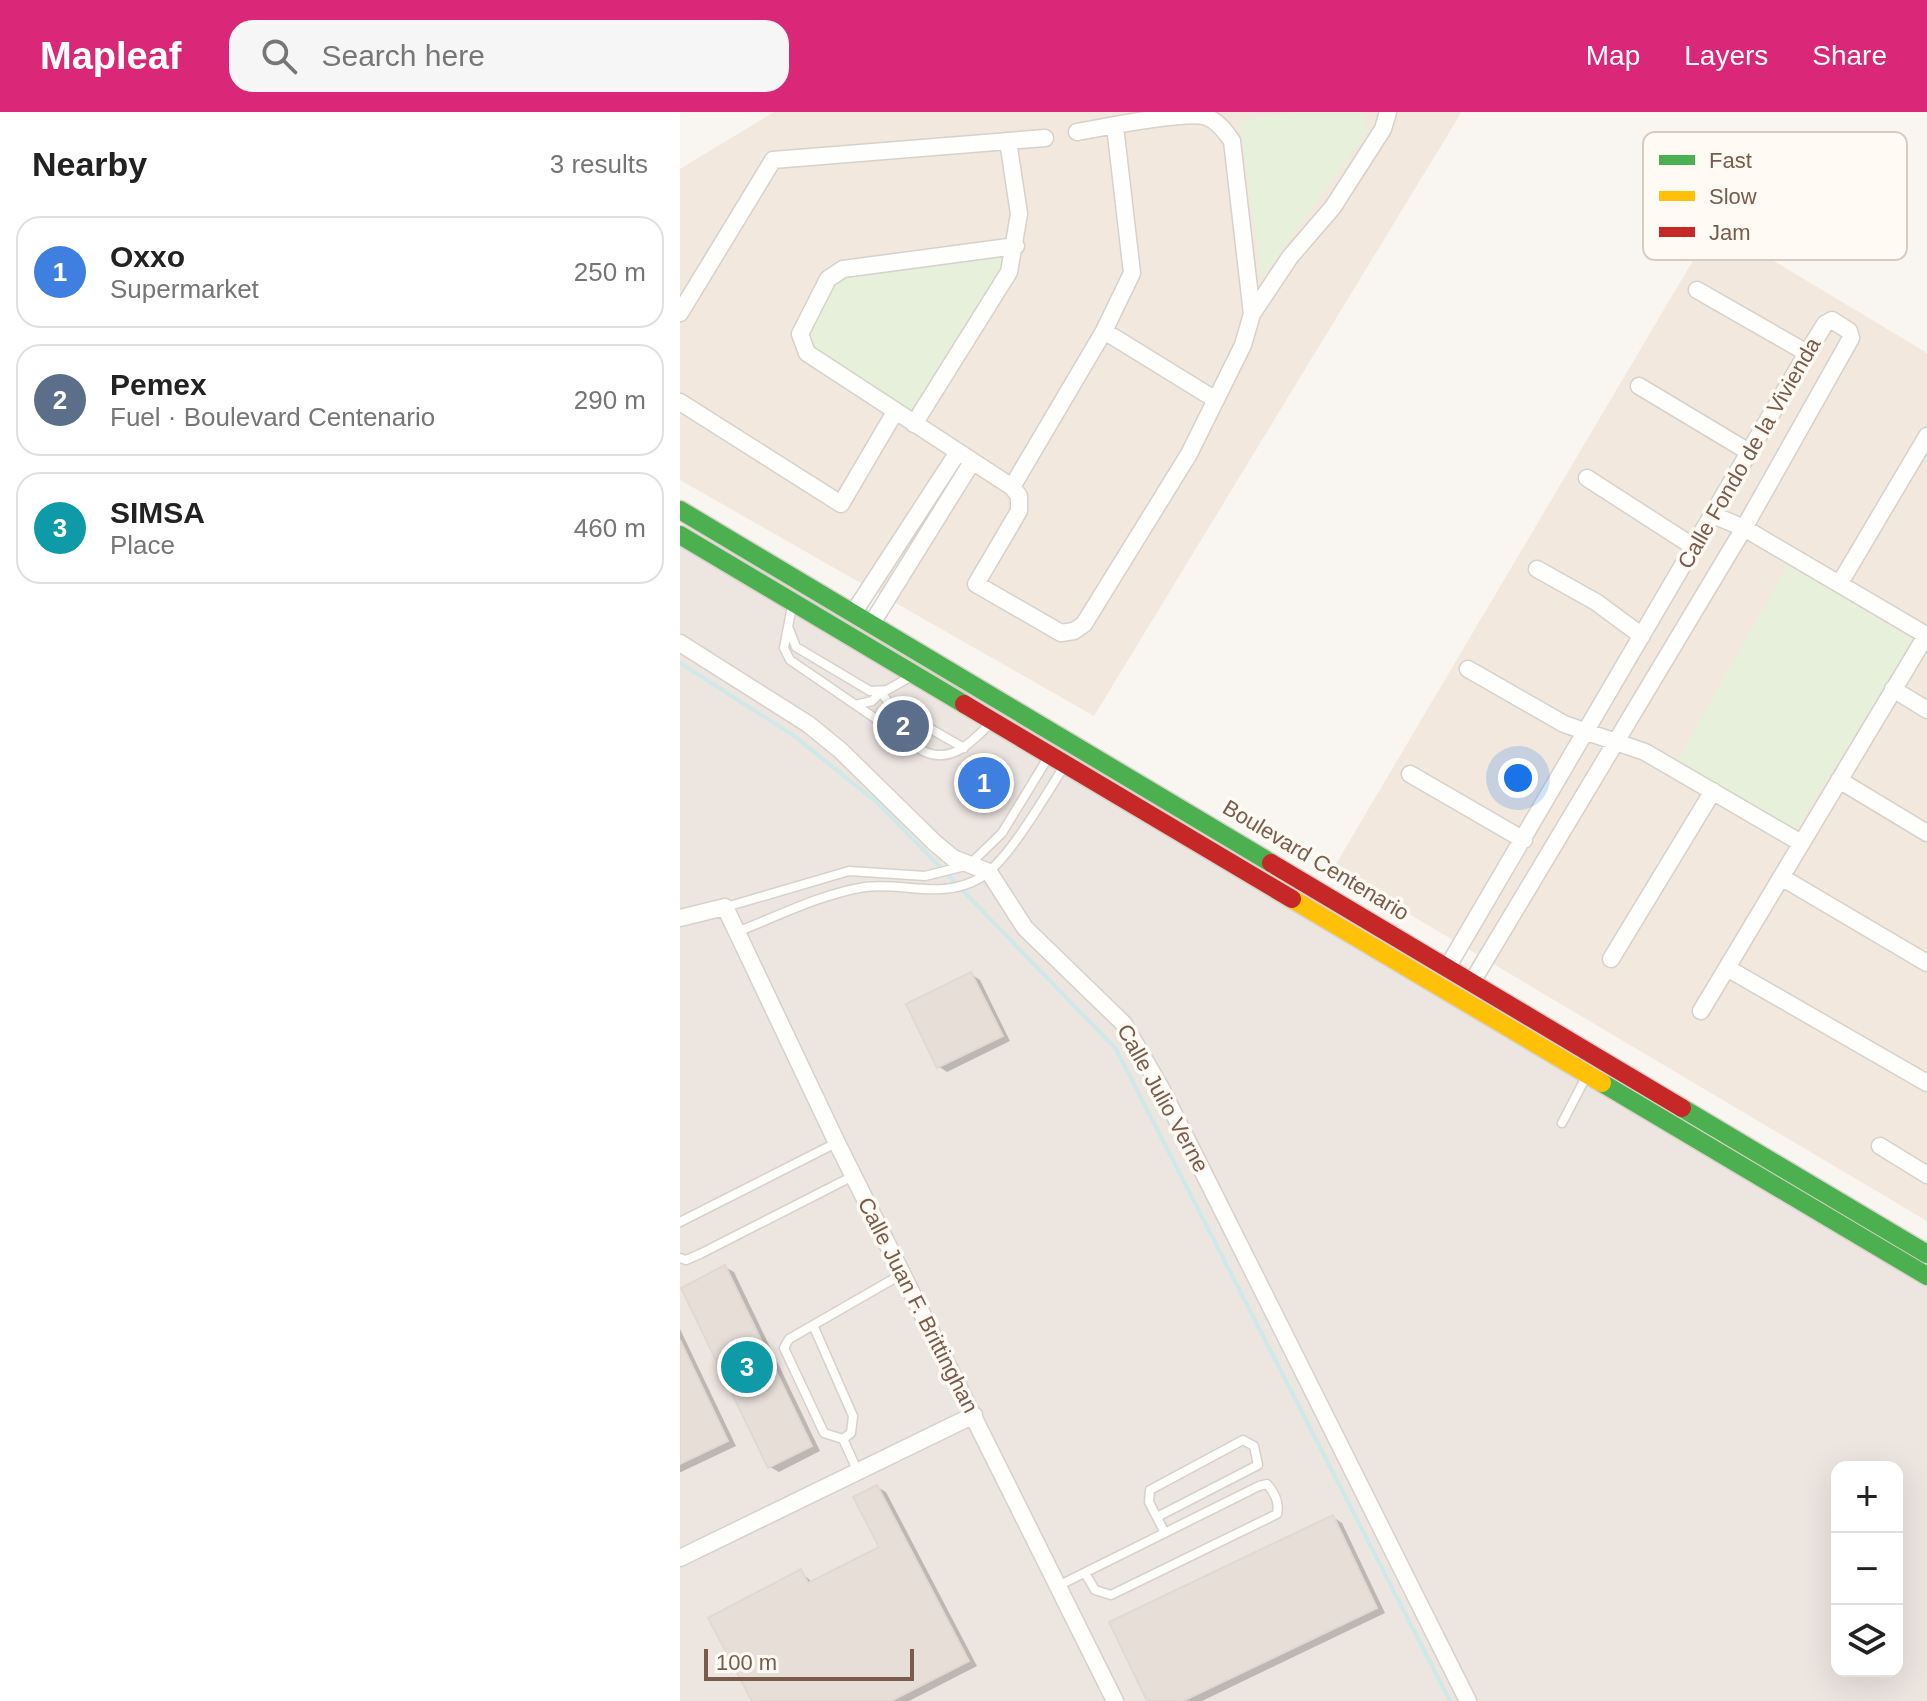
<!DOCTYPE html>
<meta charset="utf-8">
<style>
body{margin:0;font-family:Helvetica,sans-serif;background:#f6f6f6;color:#222}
.controls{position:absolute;right:24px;bottom:24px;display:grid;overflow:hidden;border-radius:16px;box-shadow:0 8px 32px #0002}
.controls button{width:72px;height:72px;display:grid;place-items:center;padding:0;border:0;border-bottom:2px solid #e0e0e0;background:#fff;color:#222;font:40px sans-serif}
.scale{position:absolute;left:24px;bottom:20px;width:210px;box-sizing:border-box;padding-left:8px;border:4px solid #7a5c4d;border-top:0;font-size:22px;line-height:28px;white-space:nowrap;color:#7a5c4d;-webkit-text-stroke:6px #fffaf3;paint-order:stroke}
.you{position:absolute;left:838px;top:666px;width:28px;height:28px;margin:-20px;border:6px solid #fff;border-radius:50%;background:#1a73e8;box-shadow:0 0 0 12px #1a73e833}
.badge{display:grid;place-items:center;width:52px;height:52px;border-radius:50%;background:#db2777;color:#fff;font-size:26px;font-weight:700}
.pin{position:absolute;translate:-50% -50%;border:4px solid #fff;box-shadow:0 2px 8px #0006}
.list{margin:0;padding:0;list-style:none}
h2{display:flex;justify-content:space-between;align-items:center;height:104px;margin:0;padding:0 32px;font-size:34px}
h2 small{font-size:26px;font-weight:400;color:#767676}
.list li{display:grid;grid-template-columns:52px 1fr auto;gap:24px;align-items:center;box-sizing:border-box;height:112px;margin:0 16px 16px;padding:0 16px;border:2px solid #e0e0e0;border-radius:24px}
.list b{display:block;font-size:30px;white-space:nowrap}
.list p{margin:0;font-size:26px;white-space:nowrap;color:#767676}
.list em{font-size:26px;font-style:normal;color:#767676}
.icon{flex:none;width:44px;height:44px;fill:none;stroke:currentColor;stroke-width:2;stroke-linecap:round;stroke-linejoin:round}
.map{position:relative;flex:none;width:1247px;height:1589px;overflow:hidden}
header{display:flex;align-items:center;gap:48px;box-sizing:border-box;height:112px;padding:0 40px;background:#db2777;color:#fff}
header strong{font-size:38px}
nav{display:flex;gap:44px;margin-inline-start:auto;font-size:28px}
.search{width:560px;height:72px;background:#f6f6f6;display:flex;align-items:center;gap:20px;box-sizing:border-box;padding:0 28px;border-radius:24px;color:#767676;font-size:30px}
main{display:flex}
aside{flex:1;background:#fff}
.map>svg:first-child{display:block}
.residential{fill:#f2e8de}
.industrial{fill:#ede5e0;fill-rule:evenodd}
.green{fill:#e7f0db}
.shadow{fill:#0003}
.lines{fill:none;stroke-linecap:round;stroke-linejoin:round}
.stream{stroke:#d0e8ea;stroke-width:4}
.building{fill:#e6ded7;stroke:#e2d8d2;stroke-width:2}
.lane-casing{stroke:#d7d1cb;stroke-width:11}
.street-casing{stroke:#d7d1cb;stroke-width:19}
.fast-casing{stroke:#d9d2cb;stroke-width:21}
.slow-casing{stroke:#d9d2cb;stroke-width:21}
.jam-casing{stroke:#d9d2cb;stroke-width:21}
.lane{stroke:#fefefd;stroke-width:8}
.street{stroke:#fefefd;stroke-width:16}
.fast{stroke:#4caf50;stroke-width:18}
.slow{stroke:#ffc107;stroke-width:18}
.jam{stroke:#c62828;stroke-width:18}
.labels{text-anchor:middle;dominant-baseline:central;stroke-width:7;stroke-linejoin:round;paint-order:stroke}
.street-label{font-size:22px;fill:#7a5c4d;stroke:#fffaf3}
.key{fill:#fffaf3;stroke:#d7cbc1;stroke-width:2}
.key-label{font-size:22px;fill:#7a5c4d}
</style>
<header>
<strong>Mapleaf</strong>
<div class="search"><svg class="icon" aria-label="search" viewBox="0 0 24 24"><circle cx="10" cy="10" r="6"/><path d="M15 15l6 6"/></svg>Search here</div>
<nav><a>Map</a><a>Layers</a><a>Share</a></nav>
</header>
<main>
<aside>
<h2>Nearby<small>3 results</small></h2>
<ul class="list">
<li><span class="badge" style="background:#3f7fe0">1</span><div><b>Oxxo</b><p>Supermarket</p></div><em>250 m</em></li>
<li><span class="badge" style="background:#5c6f8a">2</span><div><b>Pemex</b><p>Fuel · Boulevard Centenario</p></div><em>290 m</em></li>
<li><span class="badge" style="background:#0f9aa8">3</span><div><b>SIMSA</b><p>Place</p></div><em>460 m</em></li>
</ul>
</aside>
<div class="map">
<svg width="1247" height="1589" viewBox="0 0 1247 1589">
<rect width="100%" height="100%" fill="#f9f5f0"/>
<path class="residential" d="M94,0H780L781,1L414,604L0,368V57Z
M1034,113L1247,241V1109L653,757Z"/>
<path class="industrial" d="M0,427L1247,1149V1589H0ZM1157,1355H1217V1559H1157Z"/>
<path class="green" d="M620,0H683L688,19L582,166L560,8Z
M330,141L324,159L233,303L132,236L127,219L152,174L165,162Z
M1108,453L1234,528L1115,719L997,650Z"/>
<path class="shadow" d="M291,862L300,868L330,929L267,960L258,954Z
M45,1155L54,1160L140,1339L99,1360L90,1355Z
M0,1217L56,1334L1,1360H0Z
M197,1375L206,1380L297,1554L229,1589H74L121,1460L133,1471L201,1436Z
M653,1405L662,1411L705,1501L522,1589H469Z"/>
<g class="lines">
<path class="stream" d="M0,551L113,623L199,692L436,937L770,1589"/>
</g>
<path class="building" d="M291,860L323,924L257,956L226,892Z
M45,1153L132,1334L88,1356L1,1176Z
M0,1228L48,1329L0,1352Z
M197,1373L289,1549L211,1589H72L28,1506L121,1457L128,1471L199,1435L173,1385Z
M653,1403L697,1496L503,1589H467L429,1510Z"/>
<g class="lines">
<g class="lane-casing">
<path id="lane" d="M112,494L104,536L110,548L243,639C272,653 292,629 311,611
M109,517L116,535L190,579L207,578L230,565
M179,592L192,589L201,580L238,632
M222,610L242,612L284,636
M46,795L169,759L245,764L289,753L322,721L369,644
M57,820C98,804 141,782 185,775C224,770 263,788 300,766C328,750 366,682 385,653
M882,1011L907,963
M0,1110L156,1031
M0,1146L6,1148L20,1142L173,1064
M133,1213L173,1304L171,1321L163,1327L144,1321L104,1236L109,1227L222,1162
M163,1327L178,1360
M477,1405L578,1353L574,1334L563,1328L470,1378L469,1390L485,1421
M378,1474L392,1467L579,1374L587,1372C594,1380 600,1390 597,1402L431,1483L415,1478L405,1461"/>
</g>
<g class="street-casing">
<path id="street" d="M435,14L452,161L424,219L332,375L339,384V399L296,472L381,521L394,519L404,512L509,342L563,233L572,202L610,145L653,95L703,17L708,0
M397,20C425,15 499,0 524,4C537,8 545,19 552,29L572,202
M1017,178L1127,241
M0,201L93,48L365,26
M424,219L536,288
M959,274L1069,340
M0,290L161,392L215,300
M234,312L329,160L339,102L328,29
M907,366L1014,435
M332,375L127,241L120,222L148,167L163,157L336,134
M1033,403L1064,416L1246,523
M857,457L916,490L962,524
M1160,471L1247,324
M174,500L278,340
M192,511L292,350
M0,531L128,612L160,638L255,731L273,746L309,760L345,816L444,912L482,978L788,1589
M788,557L884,612L965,640L1121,731
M1213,577L1247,598
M730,662L844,728
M1159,668L1247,721
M1101,765L1247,851
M0,806L45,795L157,1031L435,1589
M931,847L1033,679
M767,856L1127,241L1145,212L1152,208L1169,219L1171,226L1064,416L792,870
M1047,856L1247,971
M1021,899L1247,522
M1200,1034L1247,1063
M0,1446L294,1303"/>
</g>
<g class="fast-casing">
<path id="fast" d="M0,398L591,751
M0,423L284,592
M922,971L1247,1164
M1002,996L1247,1142"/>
</g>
<g class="slow-casing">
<path id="slow" d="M612,787L922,971"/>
</g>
<g class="jam-casing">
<path id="jam" d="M284,592L612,787
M591,751L1002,996"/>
</g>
<use href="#lane" class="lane"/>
<use href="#street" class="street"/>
<use href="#fast" class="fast"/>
<use href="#slow" class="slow"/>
<use href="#jam" class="jam"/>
</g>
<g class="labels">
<g class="street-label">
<text transform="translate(1069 341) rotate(-60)">Calle Fondo de la Vivienda</text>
<text transform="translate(636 748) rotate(31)">Boulevard Centenario</text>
<text transform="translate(483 986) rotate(61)">Calle Julio Verne</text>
<text transform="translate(238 1193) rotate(63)">Calle Juan F. Brittinghan</text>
</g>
</g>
<rect x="963" y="20" width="264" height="128" rx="12" class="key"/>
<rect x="979" y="43" width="36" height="10" fill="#4caf50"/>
<rect x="979" y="79" width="36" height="10" fill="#ffc107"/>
<rect x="979" y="115" width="36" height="10" fill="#c62828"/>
<g class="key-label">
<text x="1029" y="56">Fast</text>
<text x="1029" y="92">Slow</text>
<text x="1029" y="128">Jam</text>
</g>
</svg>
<div class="controls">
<button>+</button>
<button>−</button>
<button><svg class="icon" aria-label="layers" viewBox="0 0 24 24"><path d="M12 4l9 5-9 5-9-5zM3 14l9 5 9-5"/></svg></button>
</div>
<div class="scale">100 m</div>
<div class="you"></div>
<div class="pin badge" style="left:304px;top:671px;background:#3f7fe0">1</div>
<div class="pin badge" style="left:223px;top:614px;background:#5c6f8a">2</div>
<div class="pin badge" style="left:67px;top:1255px;background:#0f9aa8">3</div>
</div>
</main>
